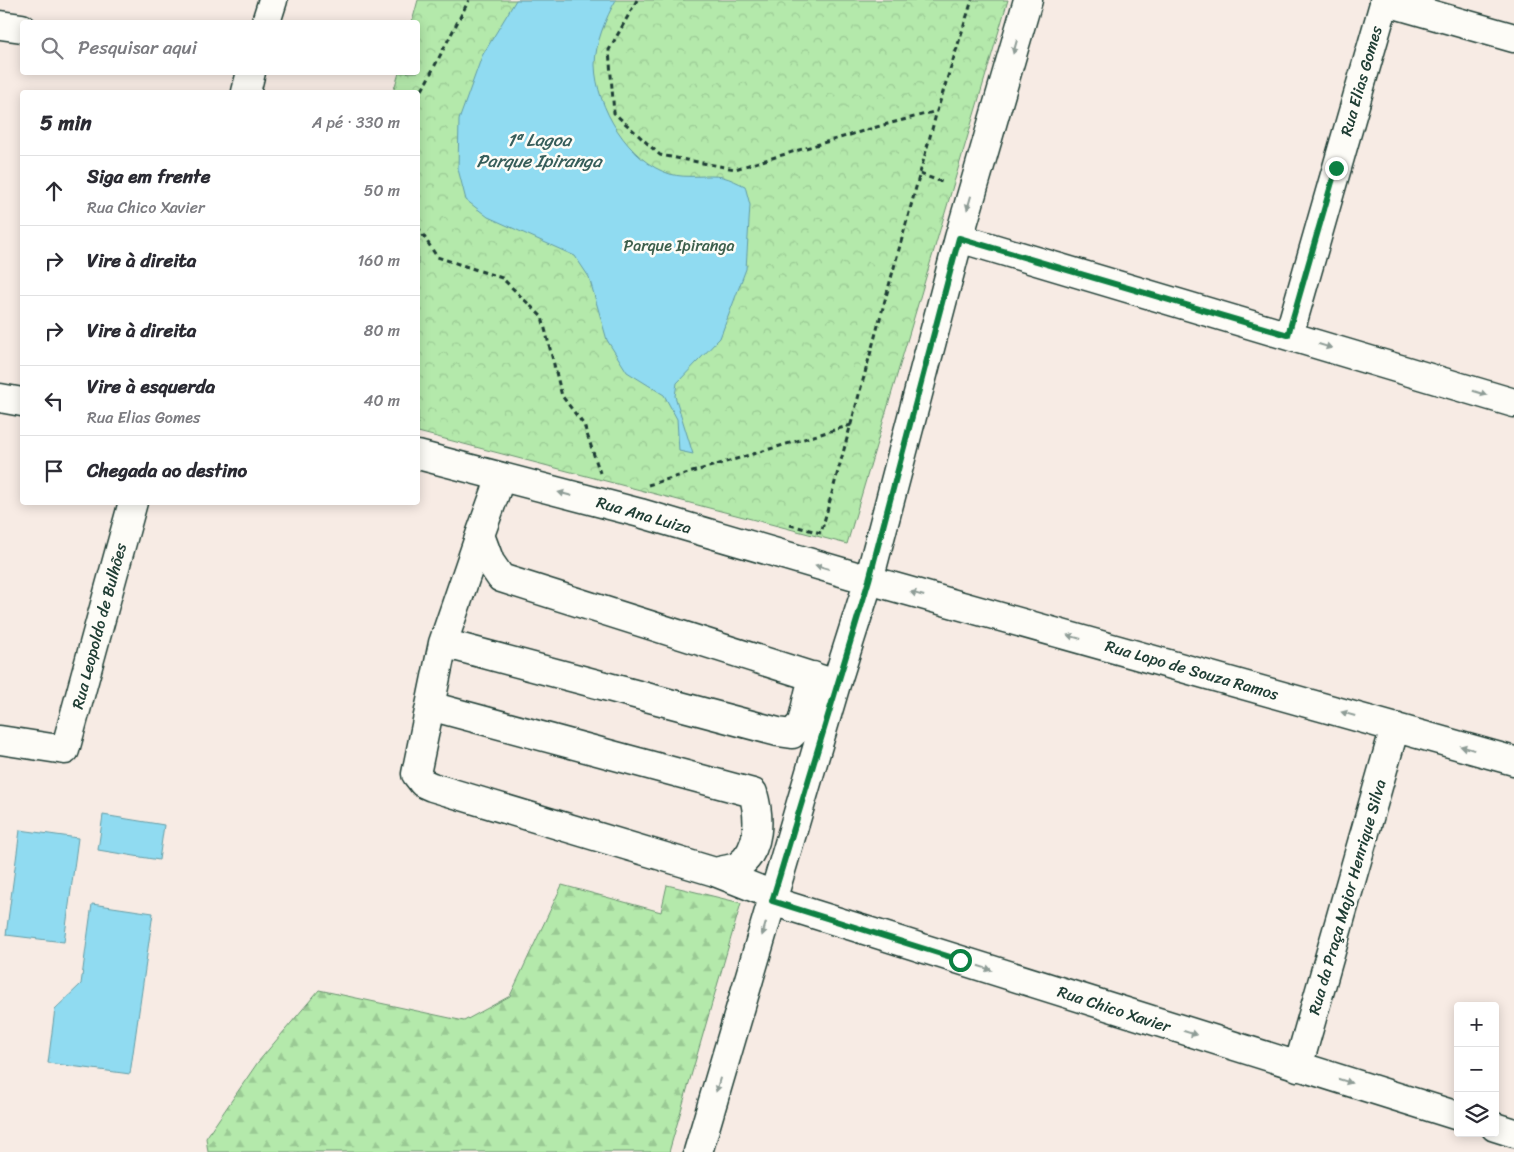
<!DOCTYPE html>
<html lang="pt">
<meta charset="utf-8">
<style>
body{margin:0;font-family:Sriracha,sans-serif;background:#f2f2f3;color:#2b2b33}
.controls{position:absolute;right:15px;bottom:15px;display:grid;overflow:hidden;border-radius:5px;box-shadow:0 2px 12px #0003}
.controls button{width:45px;height:45px;display:grid;place-items:center;padding:0;border:0;border-bottom:1px solid #e1e1e2;background:#fff;color:#2b2b33;font:25px sans-serif}
.stop{position:absolute;width:15px;height:15px;margin:-11px;border:4px solid #0b8043;border-radius:50%;background:#fff}
.stop.end{background:#0b8043;border-color:#fff;box-shadow:0 1px 5px #0008}
.list{margin:0;padding:0;list-style:none}
h2{display:flex;justify-content:space-between;align-items:center;height:65px;margin:0;padding:0 20px;font-size:21px}
h2 small{font-size:16px;font-weight:400;color:#7c7c81}
.list li{display:grid;grid-template-columns:32px 1fr auto;gap:15px;align-items:center;box-sizing:border-box;height:70px;padding:0 20px;border-top:1px solid #e1e1e2}
.list b{display:block;font-size:19px;white-space:nowrap}
.list p{margin:0;font-size:16px;white-space:nowrap;color:#7c7c81}
.list em{font-size:16px;font-style:normal;color:#7c7c81}
.icon{flex:none;width:28px;height:28px;fill:none;stroke:currentColor;stroke-width:2;stroke-linecap:round;stroke-linejoin:round}
.map{position:relative;flex:none;width:1514px;height:1152px;overflow:hidden}
.search{position:absolute;background:#fff;box-shadow:0 2px 12px #0003;left:20px;top:20px;width:400px;height:55px;display:flex;align-items:center;gap:12px;box-sizing:border-box;padding:0 18px;border-radius:5px;color:#7c7c81;font-size:19px}
.panel{position:absolute;background:#fff;box-shadow:0 2px 12px #0003;left:20px;top:90px;width:400px;height:415px;border-radius:5px}
.map>svg:first-child{display:block}
.forest{fill:url(#forest-firs);stroke:#6a9370}
.park{fill:url(#park-crowns);stroke:#6a9370}
.water{fill:#90dbf1;stroke:#639ca5}
.lines{fill:none;stroke-linecap:round;stroke-linejoin:round}
.minor-casing{stroke:#1f3d34;stroke-width:31}
.path{stroke:#1f3d34;stroke-width:3;stroke-dasharray:5 4;stroke-linecap:butt}
.minor{stroke:#fdfcf7;stroke-width:28}
.oneway{fill:#8e9c96}
.route{stroke:#0b8043;stroke-width:6}
.labels{text-anchor:middle;dominant-baseline:central;stroke-width:5;stroke-linejoin:round;paint-order:stroke}
.street-label{font-size:16px;fill:#1f3d34;stroke:#fdfcf7}
.park-label{font-size:16px;fill:#3d5f4c;stroke:#fdfcf7}
.water-label{font-size:18px;font-style:italic;fill:#365d5a;stroke:#fdfcf7}
</style>
<div class="map">
<svg width="1514" height="1152" viewBox="0 0 1514 1152">
<defs>
<pattern id="forest-firs" width="22" height="20" patternUnits="userSpaceOnUse" patternTransform="scale(1.25)"><rect width="22" height="20" fill="#b4e9ab"/><path d="M5 1l3.5 6h-7zM16 11l3.5 6h-7z" fill="#9ac994"/></pattern>
<pattern id="park-crowns" width="20" height="18" patternUnits="userSpaceOnUse" patternTransform="scale(1.25)"><rect width="20" height="18" fill="#b4e9ab"/><path d="M2 6a3 3 0 1 1 6 0M12 15a3 3 0 1 1 6 0" fill="none" stroke="#9ac994"/></pattern>
</defs>
<rect width="100%" height="100%" fill="#f7ebe4"/>
<filter id="ink" filterUnits="userSpaceOnUse"><feTurbulence type="fractalNoise" baseFrequency=".02" numOctaves="2"/><feDisplacementMap in="SourceGraphic" scale="10" xChannelSelector="R" yChannelSelector="G"/><feConvolveMatrix kernelMatrix="1 2 1 2 8 2 1 2 1" color-interpolation-filters="sRGB"/></filter>
<g filter="url(#ink)">
<path class="forest" d="M562,885L661,912L667,885L741,903L669,1152H208L206,1138L258,1062L319,990L464,1021L510,996Z"/>
<path class="park" d="M418,0H1008L847,544L418,432V92H393L399,73L418,72V22H412Z"/>
<path class="water" d="M516,0H616C606,17 595,44 595,65C596,107 629,162 670,174C687,179 707,174 723,177C731,179 738,183 745,186L750,205L746,269L720,338L677,383L675,396L693,454L679,451L677,419L664,395L627,372L607,340L589,277L575,256L488,217L466,200L458,169L459,120L482,56Z
M103,815L164,825L159,860L98,850Z
M20,830L78,838L64,942L6,935Z
M92,904L153,913L130,1074L48,1063L55,1009L81,984Z"/>
<g class="lines">
<g class="minor-casing">
<path id="minor" d="M1384,1L1514,38
M266,22L273,0
M0,25L22,28
M246,92L251,72
M959,238L1514,403
M1289,335L1385,0
M0,398L22,402
M418,455L640,513L869,580L1514,761
M501,477L480,535L490,562L501,578L836,684
M480,535L443,643L416,774L423,783L432,787L715,872L773,895
M443,643L778,732L792,734L802,723L813,676
M430,706L753,793C760,817 761,850 738,866C732,869 722,870 715,872
M0,740L65,750L133,502
M772,901L1458,1116
M1298,1067L1395,727
M1495,1127L1514,1133
M698,1152L836,684L869,580L959,238L1028,0"/>
</g>
<path class="path" d="M637,0L609,50L614,113L660,155L735,169L880,126L937,111
M418,98L469,0
M920,174L945,183
M418,227L437,257L502,278L542,317L562,396L584,425L600,473
M648,485L851,425
M790,525L821,533L937,111L972,0"/>
<use href="#minor" class="minor"/>
</g>
<defs><path id="oneway-solid" d="M-6-.8H1V-3.2L6.5 0L1 3.2V.8H-6Z" transform="scale(1.25)"/></defs>
<g class="oneway">
<use href="#oneway-solid" transform="translate(1015 47) rotate(106)"/>
<use href="#oneway-solid" transform="translate(969 203) rotate(106)"/>
<use href="#oneway-solid" transform="translate(1325 346) rotate(17)"/>
<use href="#oneway-solid" transform="translate(1480 393) rotate(17)"/>
<use href="#oneway-solid" transform="translate(565 494) rotate(-165)"/>
<use href="#oneway-solid" transform="translate(822 567) rotate(-164)"/>
<use href="#oneway-solid" transform="translate(917 594) rotate(-164)"/>
<use href="#oneway-solid" transform="translate(1074 637) rotate(-164)"/>
<use href="#oneway-solid" transform="translate(1348 714) rotate(-164)"/>
<use href="#oneway-solid" transform="translate(1467 748) rotate(-164)"/>
<use href="#oneway-solid" transform="translate(764 929) rotate(106)"/>
<use href="#oneway-solid" transform="translate(985 968) rotate(18)"/>
<use href="#oneway-solid" transform="translate(1190 1033) rotate(18)"/>
<use href="#oneway-solid" transform="translate(1345 1081) rotate(17)"/>
<use href="#oneway-solid" transform="translate(718 1085) rotate(106)"/>
</g>
</g>
<g class="lines" filter="url(#ink)">
<path class="route" d="M960,960L772,901L869,580L959,238L1288,335L1336,168"/>
</g>
<g class="labels">
<g class="street-label">
<text transform="translate(1361 81) rotate(-74)">Rua Elias Gomes</text>
<text transform="translate(644 515) rotate(16)">Rua Ana Luiza</text>
<text transform="translate(99 626) rotate(-75)">Rua Leopoldo de Bulhões</text>
<text transform="translate(1192 670) rotate(16)">Rua Lopo de Souza Ramos</text>
<text transform="translate(1347 897) rotate(-74)">Rua da Praça Major Henrique Silva</text>
<text transform="translate(1114 1009) rotate(18)">Rua Chico Xavier</text>
</g>
<g class="park-label">
<text x="679" y="245">Parque Ipiranga</text>
</g>
<g class="water-label">
<text x="539" y="140">1ª Lagoa<tspan x="539" dy="21">Parque Ipiranga</tspan></text>
</g>
</g>
</svg>
<div class="controls">
<button>+</button>
<button>−</button>
<button><svg class="icon" aria-label="layers" viewBox="0 0 24 24"><path d="M12 4l9 5-9 5-9-5zM3 14l9 5 9-5"/></svg></button>
</div>
<div class="stop" style="left:960px;top:960px"></div>
<div class="stop end" style="left:1336px;top:168px"></div>
<div class="search"><svg class="icon" aria-label="search" viewBox="0 0 24 24"><circle cx="10" cy="10" r="6"/><path d="M15 15l6 6"/></svg>Pesquisar aqui</div>
<section class="panel">
<h2>5 min<small>A pé · 330 m</small></h2>
<ul class="list">
<li><svg class="icon" aria-label="ahead" viewBox="0 0 24 24"><path d="M12 20V5M6 11l6-6 6 6"/></svg><div><b>Siga em frente</b><p>Rua Chico Xavier</p></div><em>50 m</em></li>
<li><svg class="icon" aria-label="right" viewBox="0 0 24 24"><path d="M7 20v-9h11M14 6l5 5-5 5"/></svg><div><b>Vire à direita</b></div><em>160 m</em></li>
<li><svg class="icon" aria-label="right" viewBox="0 0 24 24"><path d="M7 20v-9h11M14 6l5 5-5 5"/></svg><div><b>Vire à direita</b></div><em>80 m</em></li>
<li><svg class="icon" aria-label="left" viewBox="0 0 24 24"><path d="M17 20v-9H6M10 6l-5 5 5 5"/></svg><div><b>Vire à esquerda</b><p>Rua Elias Gomes</p></div><em>40 m</em></li>
<li><svg class="icon" aria-label="arrive" viewBox="0 0 24 24"><path d="M6 21V4h12l-3 4 3 4H6"/></svg><div><b>Chegada ao destino</b></div></li>
</ul>
</section>
</div>
